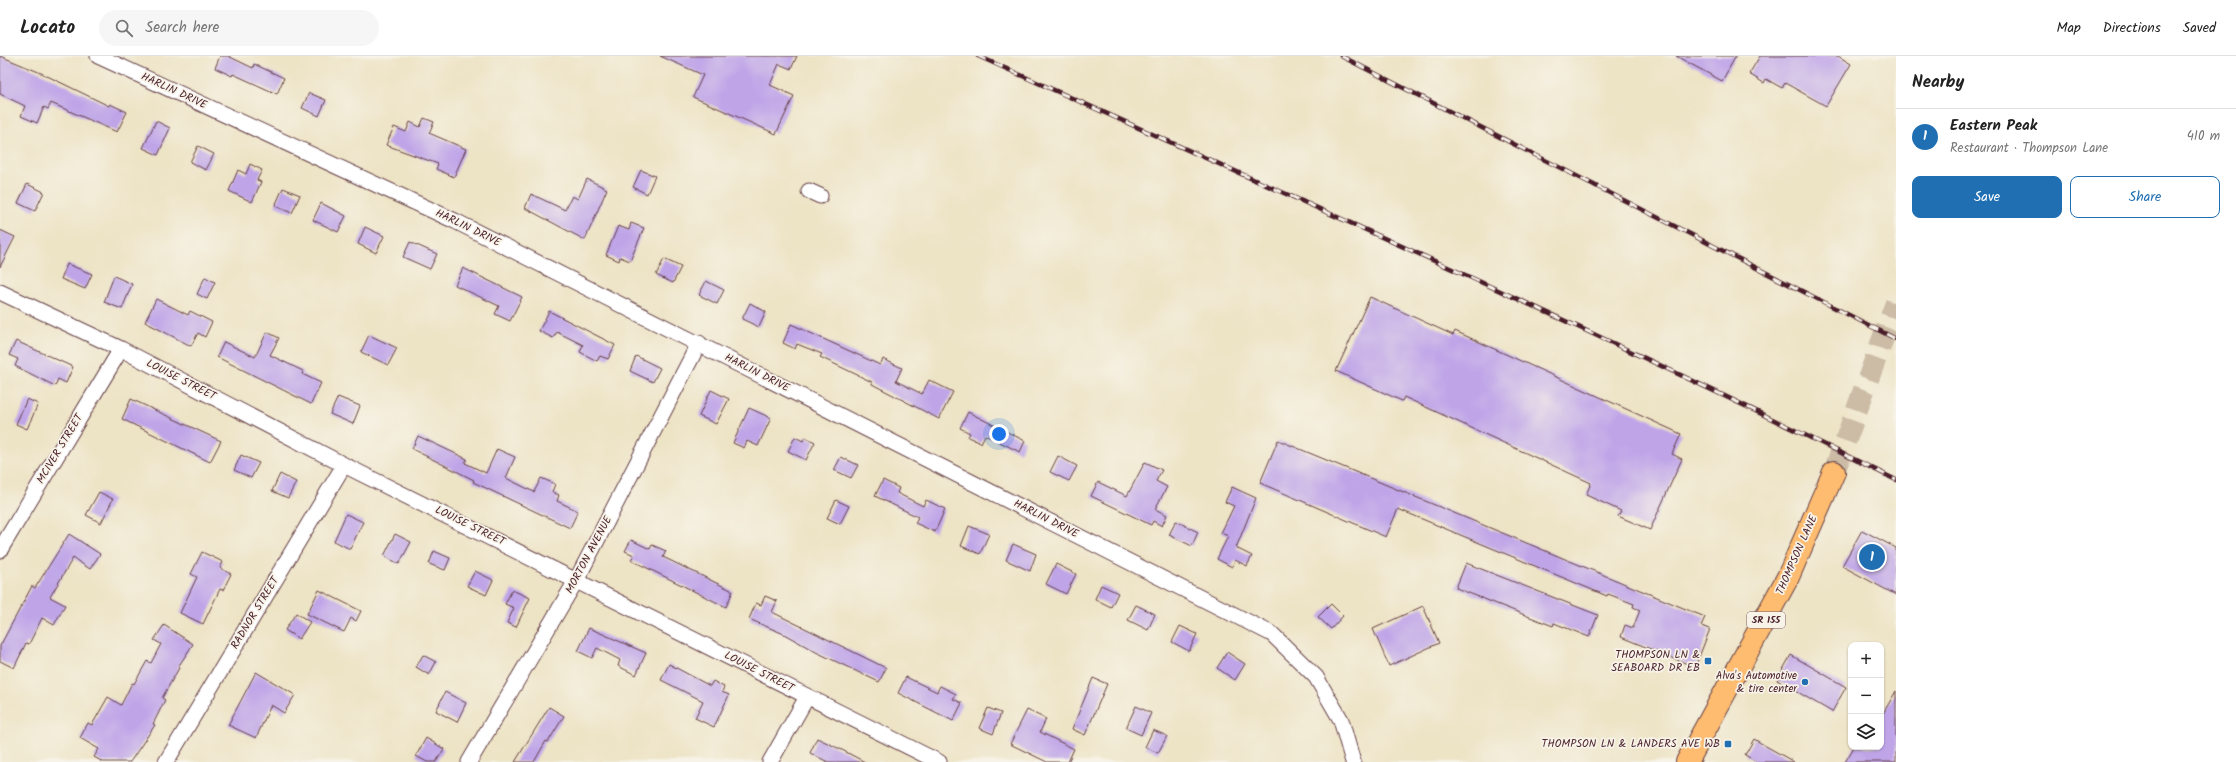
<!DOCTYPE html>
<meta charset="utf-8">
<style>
body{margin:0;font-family:Kalam,sans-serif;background:#f6f6f6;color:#222}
.controls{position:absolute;right:12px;bottom:12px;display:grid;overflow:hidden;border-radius:8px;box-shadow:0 1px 3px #0004}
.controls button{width:36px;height:36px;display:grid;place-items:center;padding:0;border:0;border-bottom:1px solid #e0e0e0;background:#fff;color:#222;font:20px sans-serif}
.you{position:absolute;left:999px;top:378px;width:14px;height:14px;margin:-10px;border:3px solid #fff;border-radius:50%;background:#1a73e8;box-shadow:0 0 0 6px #1a73e833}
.badge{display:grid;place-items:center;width:26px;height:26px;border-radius:50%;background:#1f6fb2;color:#fff;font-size:13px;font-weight:700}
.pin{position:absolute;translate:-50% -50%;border:2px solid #fff;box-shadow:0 1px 4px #0006}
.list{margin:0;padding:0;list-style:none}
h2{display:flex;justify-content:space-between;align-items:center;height:52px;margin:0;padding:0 16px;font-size:17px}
h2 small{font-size:13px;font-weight:400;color:#767676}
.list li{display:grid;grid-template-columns:26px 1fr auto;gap:12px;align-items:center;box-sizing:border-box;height:56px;padding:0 16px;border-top:1px solid #e0e0e0}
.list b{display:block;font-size:15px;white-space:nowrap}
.list p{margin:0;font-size:13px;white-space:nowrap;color:#767676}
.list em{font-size:13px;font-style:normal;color:#767676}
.actions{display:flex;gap:8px;padding:12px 16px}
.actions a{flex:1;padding:9px 0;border:1px solid #1f6fb2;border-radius:8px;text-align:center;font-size:14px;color:#1f6fb2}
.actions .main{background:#1f6fb2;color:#fff}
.icon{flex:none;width:22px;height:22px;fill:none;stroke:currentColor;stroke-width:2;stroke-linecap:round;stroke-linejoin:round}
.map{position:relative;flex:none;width:1896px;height:706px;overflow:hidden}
header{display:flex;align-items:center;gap:24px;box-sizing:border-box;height:56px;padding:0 20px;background:#fff;border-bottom:1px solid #e0e0e0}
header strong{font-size:19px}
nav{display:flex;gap:22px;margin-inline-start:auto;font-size:14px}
.search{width:280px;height:36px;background:#f6f6f6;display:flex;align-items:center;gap:10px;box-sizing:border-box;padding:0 14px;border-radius:22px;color:#767676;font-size:15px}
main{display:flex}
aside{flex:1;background:#fff}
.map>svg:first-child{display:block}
.building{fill:#bfa5e8}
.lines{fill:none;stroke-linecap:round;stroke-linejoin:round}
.primary-tunnel{stroke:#ccbca6;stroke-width:22;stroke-dasharray:22 11;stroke-linecap:butt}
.minor-casing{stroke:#623c42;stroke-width:17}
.primary-casing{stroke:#623c42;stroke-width:24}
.minor{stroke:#fff;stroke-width:15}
.primary{stroke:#febc70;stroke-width:22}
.rail-casing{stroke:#4a1f2b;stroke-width:4.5}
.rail{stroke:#f7f3e8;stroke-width:3;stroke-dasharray:9;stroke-linecap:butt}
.poi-dot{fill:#1f6fb2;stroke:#f7f3e8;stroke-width:1.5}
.labels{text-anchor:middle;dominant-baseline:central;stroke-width:3.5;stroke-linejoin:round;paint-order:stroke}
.shield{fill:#f7f3e8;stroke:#7e5f64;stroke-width:1}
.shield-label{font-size:10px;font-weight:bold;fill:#4a1f2b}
.street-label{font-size:11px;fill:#4a1f2b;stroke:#f7f3e8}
.poi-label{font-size:11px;fill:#4a1f2b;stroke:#f7f3e8;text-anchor:end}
</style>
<header>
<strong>Locato</strong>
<div class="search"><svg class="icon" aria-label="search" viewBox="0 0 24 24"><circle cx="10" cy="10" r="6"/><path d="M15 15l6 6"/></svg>Search here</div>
<nav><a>Map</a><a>Directions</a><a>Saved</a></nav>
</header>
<main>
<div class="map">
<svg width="1896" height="706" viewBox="0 0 1896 706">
<rect width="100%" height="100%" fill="#f7f3e8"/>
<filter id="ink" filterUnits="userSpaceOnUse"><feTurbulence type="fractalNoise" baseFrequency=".025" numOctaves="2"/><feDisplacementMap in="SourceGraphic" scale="8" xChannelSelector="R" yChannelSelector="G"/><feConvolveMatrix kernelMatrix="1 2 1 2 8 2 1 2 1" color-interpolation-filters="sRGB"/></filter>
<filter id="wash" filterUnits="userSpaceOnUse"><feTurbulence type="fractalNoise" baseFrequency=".012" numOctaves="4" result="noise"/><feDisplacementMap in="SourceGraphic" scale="16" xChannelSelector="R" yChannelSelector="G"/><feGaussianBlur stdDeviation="0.9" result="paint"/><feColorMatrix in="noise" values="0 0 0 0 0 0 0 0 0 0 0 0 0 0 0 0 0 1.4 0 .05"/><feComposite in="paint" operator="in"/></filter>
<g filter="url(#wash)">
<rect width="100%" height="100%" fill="#ede3c5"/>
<g id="blocks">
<path class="building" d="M0,0L41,17L109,50L110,48L127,56L117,76L51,47L48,53L44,51L37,67L21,60L25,50L0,38Z
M220,0H228L253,12L254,8L284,22L277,38L233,18L232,20L215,12Z
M660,0H797L791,13L779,8L770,29L794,40L776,78L693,41L703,19Z
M1676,0H1736L1722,25Z
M1760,0H1838L1851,8L1826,50L1785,27L1782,32L1766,23L1764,27L1749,18Z
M309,37L326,44L319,60L302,52Z
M424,62L434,66L429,77L466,93L454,121L436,113L438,108L386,89L394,71L406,76L410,66L420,71Z
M156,65L170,72L158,99L143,92Z
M198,90L214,98L206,114L190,106Z
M250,108L262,114L257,124L261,126L252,146L229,135L238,114L246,118Z
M641,114L655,120L647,138L633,131Z
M587,123L607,133L585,184L525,152L531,138L565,154L572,140L578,143Z
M27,128L44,136L35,155L18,147Z
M283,132L300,139L292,157L275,150Z
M321,147L346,160L338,176L313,164Z
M631,167L644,172L630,205L620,201L619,205L606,199L618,170L629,174Z
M365,171L384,180L376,197L358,188Z
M0,174L15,181L0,211Z
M410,186L437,198L430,213L403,201Z
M664,203L681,211L673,227L656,219Z
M67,208L92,218L85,233L61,223Z
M463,212L522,241L510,265L495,258L499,250L455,229Z
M114,220L132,228L122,253L104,246Z
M205,221L215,226L207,243L197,238Z
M706,225L724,234L717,248L699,239Z
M1370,241L1453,279L1455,275L1681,378L1672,398L1682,403L1650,474L1618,460L1621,455L1586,439L1591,427L1404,341L1402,345L1336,315Z
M156,243L188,259L190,255L212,266L205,281L198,277L191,290L145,266Z
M750,247L766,256L759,271L742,263Z
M549,255L615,289L608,303L600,300L597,305L580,296L583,289L557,276L553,282L539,275Z
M791,268L880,309L883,303L902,312L896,325L922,338L929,324L953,336L939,363L872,328V326L820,301L822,298L797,288L795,293L783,287Z
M267,276L279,282L270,299L303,315L302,318L321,327L311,348L217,301L224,286L255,301Z
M369,279L397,292L388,309L361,296Z
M16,285L73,311L66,327L58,323L55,330L15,310L18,303L9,299Z
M636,300L660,312L653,326L630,315Z
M711,334L729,343L716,368L699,360Z
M338,341L360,350L353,368L330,358Z
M27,343L38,348L27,373L16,368Z
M131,343L221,385L210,406L122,363Z
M749,352L771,362L758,390L747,385L744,392L733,387Z
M968,356L1025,385L1020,396L985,379L981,387L968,381L970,377L960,372Z
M418,380L467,403L465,407L486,417L497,393L515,401L506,422L534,436L541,422L555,428L552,436L559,439L557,445L578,455L570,472L473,426L474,424L412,393Z
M795,381L803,385L805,381L815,386L806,404L788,395Z
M1278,384L1705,561L1701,570L1710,573L1695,611L1621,581L1625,569L1633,572L1640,554L1633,551L1634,548L1608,538L1607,540L1398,453L1386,481L1260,427Z
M241,399L259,407L251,422L234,414Z
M1058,400L1077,410L1069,425L1050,416Z
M841,401L858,409L851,422L834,414Z
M1145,406L1162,414L1156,425L1167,431L1155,453L1167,459L1162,470L1153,465L1151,469L1091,440L1098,426L1127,440Z
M280,418L296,426L288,442L272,435Z
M883,424L899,432L897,437L923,450L926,444L945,453L935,476L915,467L918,461L875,440Z
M1232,431L1256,442L1236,492L1252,500L1247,510L1235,504L1232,511L1217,503L1228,480L1221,477L1234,450L1225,446Z
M99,436L113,443L101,467L86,459Z
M836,444L849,450L840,468L827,462Z
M346,458L363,466L350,493L334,485Z
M1176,465L1198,476L1192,490L1169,479Z
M969,470L989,478L980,498L961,490Z
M1862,474L1896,492V539L1842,510Z
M69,478L100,498L90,513L73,502L50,541L65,549L54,569L42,562L29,588L26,587L14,612L0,605V590L32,530L35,532Z
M395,478L411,486L399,508L384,500Z
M631,484L650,493L652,489L666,495L663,501L733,535L726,551L631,504L634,499L625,495Z
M1013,488L1036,498L1030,515L1006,504Z
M434,495L450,502L445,514L429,508Z
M202,496L223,506L220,512L231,518L223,534L220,533L203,568L180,557L197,521L191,518Z
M1466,507L1598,559L1589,581L1554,567L1553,570L1456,532Z
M1056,508L1076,518L1066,538L1046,528Z
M475,515L493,524L486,539L467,530Z
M1101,529L1118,537L1111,551L1095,543Z
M319,534L361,555L356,565L351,562L344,576L307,558Z
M512,534L530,542L516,571L507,567L514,552L505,548Z
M765,540L777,545L772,556L886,612L879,626L816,596L784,578L749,563L756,547L761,549Z
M1331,548L1343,560L1331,573L1318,561Z
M1136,549L1155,558L1148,574L1128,564Z
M1423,550L1439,587L1389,610L1373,573Z
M296,557L310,566L299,583L285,574Z
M164,569L193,588L178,611L179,612L162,642L165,644L153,668L155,669L130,706H103L94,701L99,693L80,682L88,667L92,669L108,641L121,649L132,627L134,628L147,605L151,607L161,588L154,584Z
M1180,570L1197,578L1189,595L1172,586Z
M589,572L646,597L636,619L618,610L620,604L597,592L592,602L578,595Z
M1227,596L1245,608L1235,624L1217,612Z
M423,599L436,606L429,619L416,611Z
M1791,599L1846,631L1832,656L1777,624Z
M669,608L710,630L713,625L724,631L722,636L729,639L714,671L695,662L703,645L661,624Z
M256,616L295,639L284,657L271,649L256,682L228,669Z
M906,621L937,636L940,630L956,638L953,643L962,647L953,665L898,637Z
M1093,622L1107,628L1085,679L1072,673Z
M1896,635V706H1845L1854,691H1881V661Z
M445,636L466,647L457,666L436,655Z
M1136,650L1151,657L1141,679L1126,672Z
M549,651L564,660L548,686L546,685L534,706H515Z
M988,652L1001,657L993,678L979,672Z
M1027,654L1046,663L1040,676L1074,693L1068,706H1047L1010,688Z
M1153,674L1167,680L1158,697L1145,691Z
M426,682L444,693L436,706H427L416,700Z
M817,682L842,694L865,706H828L810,697Z
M1754,683L1764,689L1794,706H1757L1745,699Z"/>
</g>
</g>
<g filter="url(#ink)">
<use href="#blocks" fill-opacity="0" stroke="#623c42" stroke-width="1"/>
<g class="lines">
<path class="primary-tunnel" d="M1834,416L1896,247"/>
<g class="minor-casing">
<path id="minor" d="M98,0L455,165L1272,578L1316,621L1341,664L1353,706
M809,135L820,140
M0,236L121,293L344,409L939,706
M0,494L121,293
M166,706L344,409
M469,706L577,523L699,287
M770,706L807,641"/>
</g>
<g class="primary-casing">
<path id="primary" d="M1687,706L1788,521L1834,416"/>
</g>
<use href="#minor" class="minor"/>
<use href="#primary" class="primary"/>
<g class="rail-casing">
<path id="rail" d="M978,0C1285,138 1595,273 1896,424
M1341,0L1896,283"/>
</g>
<use href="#rail" class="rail"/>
</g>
</g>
<g class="poi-dot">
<rect x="1704" y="601" width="8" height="8" rx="2"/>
<circle cx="1805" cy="626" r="4"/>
<rect x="1724" y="684" width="8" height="8" rx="2"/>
</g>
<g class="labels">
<rect class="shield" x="1747" y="556" width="38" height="16" rx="3"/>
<g class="shield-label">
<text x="1766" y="564">SR 155</text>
</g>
<g class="street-label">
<text transform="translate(174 35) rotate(25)">HARLIN DRIVE</text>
<text transform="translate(468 172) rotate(26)">HARLIN DRIVE</text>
<text transform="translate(757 317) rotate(27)">HARLIN DRIVE</text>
<text transform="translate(181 324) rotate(27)">LOUISE STREET</text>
<text transform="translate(60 393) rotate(-59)">MCIVER STREET</text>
<text transform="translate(1046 463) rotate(27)">HARLIN DRIVE</text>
<text transform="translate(470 470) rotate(26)">LOUISE STREET</text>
<text transform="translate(589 499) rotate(-62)">MORTON AVENUE</text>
<text transform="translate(1797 499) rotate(-66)">THOMPSON LANE</text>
<text transform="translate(255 557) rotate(-59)">RADNOR STREET</text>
<text transform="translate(759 616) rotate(27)">LOUISE STREET</text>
</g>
<g class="poi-label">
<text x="1700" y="599">THOMPSON LN &amp;<tspan x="1700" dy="13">SEABOARD DR EB</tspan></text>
<text x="1797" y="620">Alva's Automotive<tspan x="1797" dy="13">&amp; tire center</tspan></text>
<text x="1720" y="688">THOMPSON LN &amp; LANDERS AVE WB</text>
</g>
</g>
</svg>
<div class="controls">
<button>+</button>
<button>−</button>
<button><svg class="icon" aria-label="layers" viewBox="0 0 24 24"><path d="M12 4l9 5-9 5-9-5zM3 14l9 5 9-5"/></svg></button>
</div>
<div class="you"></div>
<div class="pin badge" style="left:1872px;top:501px">1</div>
</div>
<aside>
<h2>Nearby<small></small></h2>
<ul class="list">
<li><span class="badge">1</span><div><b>Eastern Peak</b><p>Restaurant · Thompson Lane</p></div><em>410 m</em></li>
</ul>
<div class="actions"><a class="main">Save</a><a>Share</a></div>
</aside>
</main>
